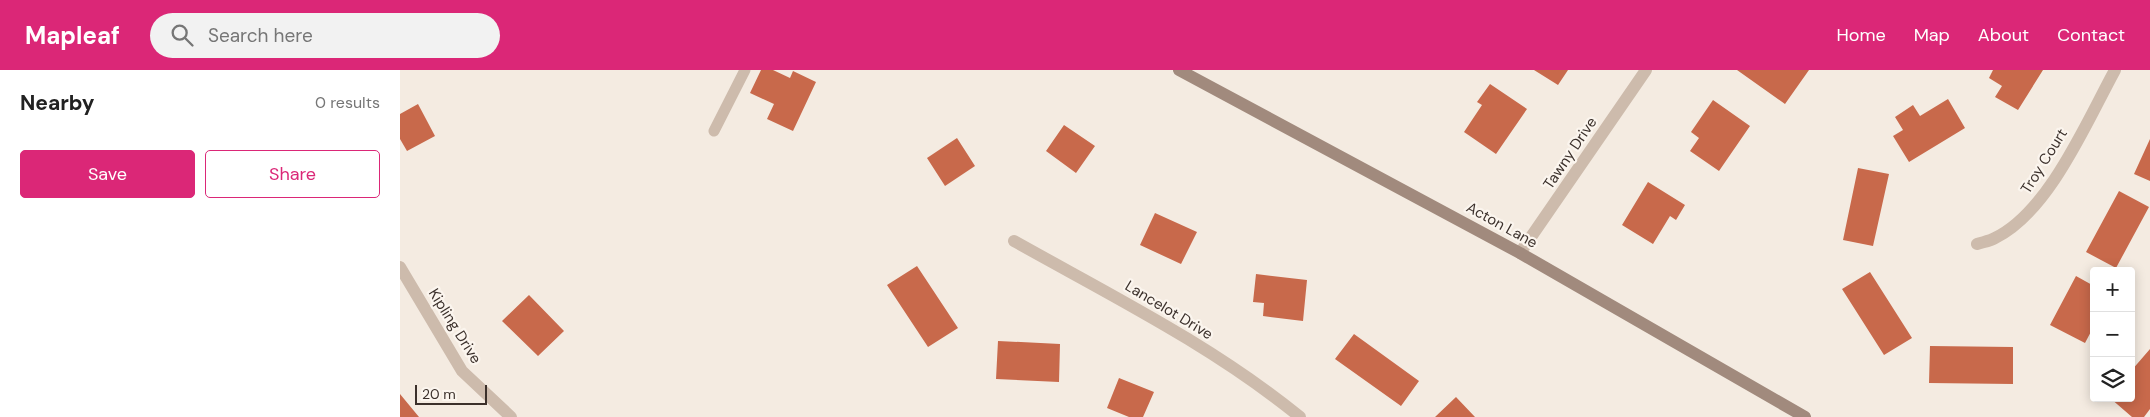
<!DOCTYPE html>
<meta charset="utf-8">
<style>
body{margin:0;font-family:"DM Sans",sans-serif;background:#f2f2f2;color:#222}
.controls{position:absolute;right:15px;bottom:15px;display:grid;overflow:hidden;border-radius:5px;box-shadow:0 2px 12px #0003}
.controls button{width:45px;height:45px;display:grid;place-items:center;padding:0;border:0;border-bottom:1px solid #e0e0e0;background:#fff;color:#222;font:25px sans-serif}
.scale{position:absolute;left:15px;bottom:12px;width:72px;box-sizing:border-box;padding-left:5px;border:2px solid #3b302b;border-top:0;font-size:14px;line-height:18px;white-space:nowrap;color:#3b302b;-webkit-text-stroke:4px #fbf5ee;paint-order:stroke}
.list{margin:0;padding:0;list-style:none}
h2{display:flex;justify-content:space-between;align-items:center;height:65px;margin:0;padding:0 20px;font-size:21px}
h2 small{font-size:16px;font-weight:400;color:#767676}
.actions{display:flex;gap:10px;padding:15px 20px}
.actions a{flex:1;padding:11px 0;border:1px solid #db2777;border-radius:5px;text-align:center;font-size:18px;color:#db2777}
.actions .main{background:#db2777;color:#fff}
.icon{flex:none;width:28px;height:28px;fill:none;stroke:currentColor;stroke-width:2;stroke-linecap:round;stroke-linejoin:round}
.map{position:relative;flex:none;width:1750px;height:347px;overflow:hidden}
header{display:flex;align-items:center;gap:30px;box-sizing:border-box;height:70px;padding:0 25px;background:#db2777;color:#fff}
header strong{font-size:24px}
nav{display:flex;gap:28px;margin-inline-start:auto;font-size:18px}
.search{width:350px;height:45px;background:#f2f2f2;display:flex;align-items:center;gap:12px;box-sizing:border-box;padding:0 18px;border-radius:28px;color:#767676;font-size:19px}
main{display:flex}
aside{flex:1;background:#fff}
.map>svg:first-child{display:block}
.building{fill:#c8694b}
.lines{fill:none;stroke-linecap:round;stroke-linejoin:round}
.lane{stroke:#cdbbac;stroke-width:11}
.street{stroke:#cdbbac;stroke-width:12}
.secondary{stroke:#a18a7d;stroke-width:12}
.labels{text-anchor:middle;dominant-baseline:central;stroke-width:4.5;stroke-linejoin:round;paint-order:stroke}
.street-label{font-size:15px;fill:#3b302b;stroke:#fbf5ee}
</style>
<header>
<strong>Mapleaf</strong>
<div class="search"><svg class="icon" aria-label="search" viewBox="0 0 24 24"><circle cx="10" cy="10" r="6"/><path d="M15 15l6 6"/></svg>Search here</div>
<nav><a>Home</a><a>Map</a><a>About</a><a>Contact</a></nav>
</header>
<main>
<aside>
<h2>Nearby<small>0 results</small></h2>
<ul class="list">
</ul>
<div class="actions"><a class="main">Save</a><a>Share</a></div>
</aside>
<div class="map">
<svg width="1750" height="347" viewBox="0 0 1750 347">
<rect width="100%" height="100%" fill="#f4ebe1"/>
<path class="building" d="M361,0H373L390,8L393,1L416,12L393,61L367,49L374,34L350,23Z
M1134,0H1168L1158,15Z
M1337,0H1409L1385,34Z
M1593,0H1643L1618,40L1595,27L1602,16L1589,8Z
M1090,14L1127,39L1096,84L1064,62L1082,35L1077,32Z
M1548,29L1565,58L1509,92L1493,66L1503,60L1495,47L1513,35L1520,46Z
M1313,30L1350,56L1319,101L1290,81L1299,68L1291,62Z
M18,34L35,66L7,81L0,69V44Z
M664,55L695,76L676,103L646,81Z
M557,68L575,96L545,116L527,88Z
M1750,69V111L1734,104Z
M1458,98L1489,104L1473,176L1443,170Z
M1248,112L1285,135L1276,150L1270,146L1253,174L1222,155Z
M1719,121L1749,137L1716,198L1686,182Z
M755,143L797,162L781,194L740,175Z
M517,196L558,258L528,277L487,215Z
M1470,202L1512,268L1484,285L1442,219Z
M856,204L907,210L903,251L863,246L864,233L853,232Z
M1676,206L1694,216V256L1685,273L1650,255Z
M129,225L164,261L138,286L102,251Z
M954,264L1019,311L1001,336L935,289Z
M598,271L660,274L659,312L596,309Z
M1530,276L1613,277V314L1529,313Z
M1750,279V339L1744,347H1732L1710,328H1731V301Z
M719,308L754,322L743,347H729L707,338Z
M0,324L19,347H0Z
M1056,327L1075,347H1035Z"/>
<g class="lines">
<path class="lane" d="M314,61L345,0"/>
<path class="street" d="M614,171C712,226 813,276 900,347
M1577,174C1583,172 1590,171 1595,168C1649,142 1687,51 1715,0
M1120,183L1246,0
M0,197L62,301L111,347"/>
<path class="secondary" d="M779,0L1120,183L1405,347"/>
</g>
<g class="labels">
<g class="street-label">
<text transform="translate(1170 83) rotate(-56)">Tawny Drive</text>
<text transform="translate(1644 91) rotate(-58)">Troy Court</text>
<text transform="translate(1102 155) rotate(29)">Acton Lane</text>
<text transform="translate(769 240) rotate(31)">Lancelot Drive</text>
<text transform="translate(55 256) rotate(58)">Kipling Drive</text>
</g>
</g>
</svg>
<div class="controls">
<button>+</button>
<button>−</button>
<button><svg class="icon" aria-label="layers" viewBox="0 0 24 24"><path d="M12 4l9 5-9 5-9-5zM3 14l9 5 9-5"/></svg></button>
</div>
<div class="scale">20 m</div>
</div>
</main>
